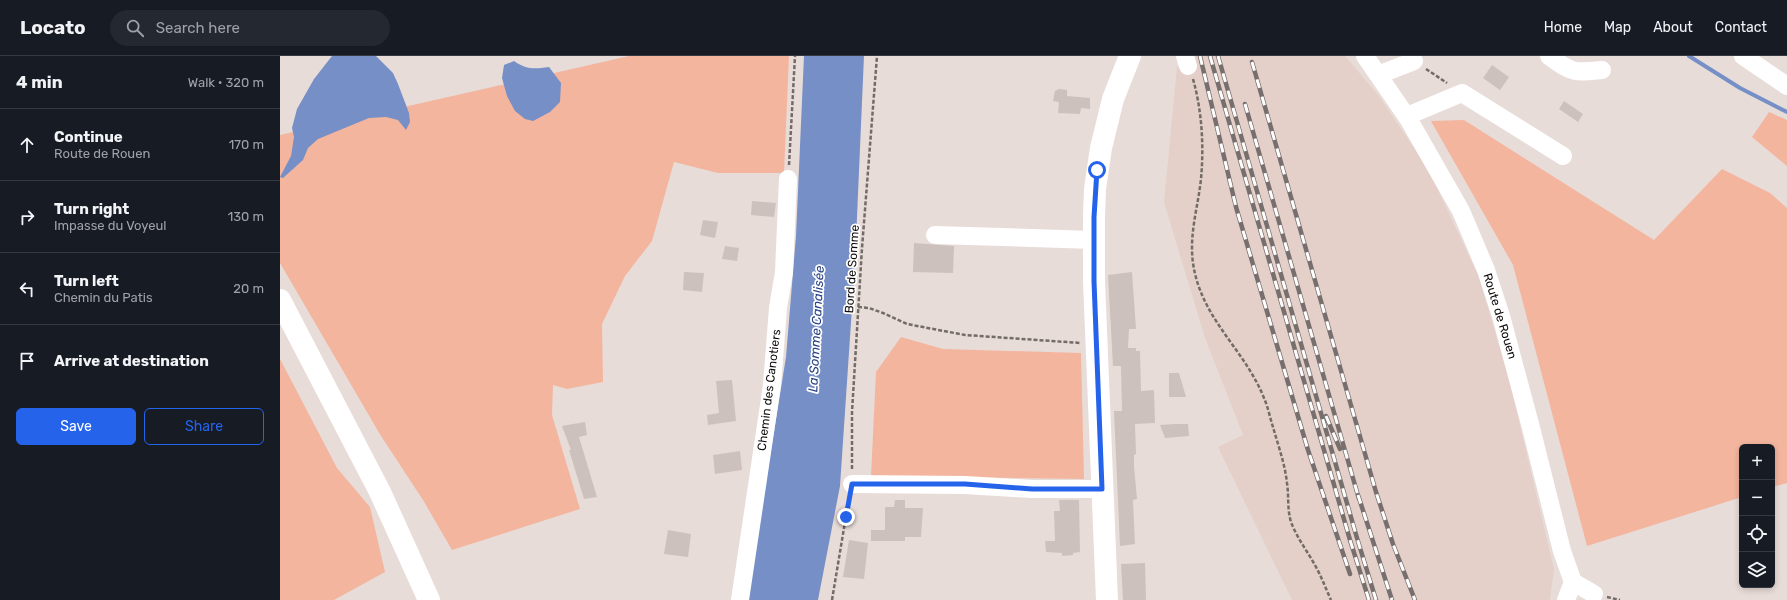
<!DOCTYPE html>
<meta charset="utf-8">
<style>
body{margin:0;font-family:Rubik,sans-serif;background:#242831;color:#f1f3f6}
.controls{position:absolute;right:12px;bottom:12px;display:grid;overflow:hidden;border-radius:6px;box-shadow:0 2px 6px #0003}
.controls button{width:36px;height:36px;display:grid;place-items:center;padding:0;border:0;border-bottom:1px solid #363941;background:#171b24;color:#f1f3f6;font:20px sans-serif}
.stop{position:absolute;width:12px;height:12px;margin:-9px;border:3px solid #2563eb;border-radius:50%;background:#fff}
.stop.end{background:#2563eb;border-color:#fff;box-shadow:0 1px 4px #0008}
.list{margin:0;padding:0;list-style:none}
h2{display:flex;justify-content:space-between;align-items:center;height:52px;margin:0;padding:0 16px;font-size:17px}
h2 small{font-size:13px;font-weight:400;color:#9ea1a6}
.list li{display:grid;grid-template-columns:26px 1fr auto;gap:12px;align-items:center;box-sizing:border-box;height:72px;padding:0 16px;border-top:1px solid #363941}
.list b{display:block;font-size:15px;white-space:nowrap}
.list p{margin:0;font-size:13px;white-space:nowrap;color:#9ea1a6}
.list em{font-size:13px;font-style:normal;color:#9ea1a6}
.actions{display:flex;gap:8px;padding:12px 16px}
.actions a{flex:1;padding:9px 0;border:1px solid #2563eb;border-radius:6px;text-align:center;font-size:14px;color:#2563eb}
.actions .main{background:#2563eb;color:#fff}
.icon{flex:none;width:22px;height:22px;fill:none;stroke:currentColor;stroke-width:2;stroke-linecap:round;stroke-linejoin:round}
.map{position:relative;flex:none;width:1507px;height:544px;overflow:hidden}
header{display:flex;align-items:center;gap:24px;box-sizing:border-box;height:56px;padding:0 20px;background:#171b24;border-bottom:1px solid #363941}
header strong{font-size:19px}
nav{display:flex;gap:22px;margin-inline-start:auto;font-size:14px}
.search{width:280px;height:36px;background:#242831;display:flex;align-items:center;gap:10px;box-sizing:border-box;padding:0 14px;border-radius:22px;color:#9ea1a6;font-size:15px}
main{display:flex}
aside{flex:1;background:#171b24}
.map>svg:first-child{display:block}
.built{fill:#e4d0c9}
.green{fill:#f3b59e}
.water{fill:#768fc7}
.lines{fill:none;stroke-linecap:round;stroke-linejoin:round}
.stream{stroke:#768fc7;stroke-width:4}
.building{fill:#cdc1bd}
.path{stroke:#726b68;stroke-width:2.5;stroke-dasharray:4 2;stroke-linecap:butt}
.minor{stroke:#fff;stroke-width:18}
.major{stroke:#fff;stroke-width:22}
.rail-casing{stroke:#776f6d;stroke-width:4.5}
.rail{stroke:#fff;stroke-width:3;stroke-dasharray:9;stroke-linecap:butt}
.route{stroke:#2563eb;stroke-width:5}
.labels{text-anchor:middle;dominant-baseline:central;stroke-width:3.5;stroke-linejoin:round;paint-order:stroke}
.street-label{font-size:12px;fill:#0f0b0a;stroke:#fff}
.water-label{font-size:13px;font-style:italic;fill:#274186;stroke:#fff}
</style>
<header>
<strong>Locato</strong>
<div class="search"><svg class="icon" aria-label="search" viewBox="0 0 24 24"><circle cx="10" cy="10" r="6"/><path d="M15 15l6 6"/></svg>Search here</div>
<nav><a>Home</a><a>Map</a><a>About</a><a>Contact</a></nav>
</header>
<main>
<aside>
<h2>4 min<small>Walk · 320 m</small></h2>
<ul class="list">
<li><svg class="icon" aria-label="ahead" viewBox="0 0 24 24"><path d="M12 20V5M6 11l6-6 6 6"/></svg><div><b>Continue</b><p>Route de Rouen</p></div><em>170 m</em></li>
<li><svg class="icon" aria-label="right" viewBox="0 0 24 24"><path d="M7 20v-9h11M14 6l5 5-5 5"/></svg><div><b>Turn right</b><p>Impasse du Voyeul</p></div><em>130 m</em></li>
<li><svg class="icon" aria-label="left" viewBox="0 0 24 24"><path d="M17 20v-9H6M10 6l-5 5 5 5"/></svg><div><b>Turn left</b><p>Chemin du Patis</p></div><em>20 m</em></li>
<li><svg class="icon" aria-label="arrive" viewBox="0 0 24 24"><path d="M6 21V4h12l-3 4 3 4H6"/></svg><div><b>Arrive at destination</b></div></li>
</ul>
<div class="actions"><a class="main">Save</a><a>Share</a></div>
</aside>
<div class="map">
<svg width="1507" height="544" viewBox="0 0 1507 544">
<rect width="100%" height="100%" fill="#e8dcd8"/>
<path class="built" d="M913,0H1065L1099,40L1148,113L1199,221L1230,327L1274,513L1270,544H1012L938,391L963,379L925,282L884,146L897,11L908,10Z"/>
<path class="green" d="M349,0H509L504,117H438L394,106L372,185L345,220L322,268L323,326L287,333L273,329L272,359L300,453L172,494L143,444L101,380L0,207V79Z
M1489,56L1507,64V110L1472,81Z
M1184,64L1374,184L1442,113L1490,137L1507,152V427L1492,431V391H1462V441L1307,490L1233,209L1151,65Z
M621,281L663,293L801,297L804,423L591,420L596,316Z
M0,303L57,412L90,451L105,516L54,544H0Z"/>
<path class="water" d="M52,0H96L113,17L118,28L129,57L130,66L126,74L118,64L106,61L89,62L38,83L28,92L23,104L3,122L0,121L11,100L14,81L12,72L17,53L34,23Z
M524,0H584L575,207L560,430L538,544H467L506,301L516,180Z
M234,5C247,14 254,13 269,11L281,27L280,46L270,56L253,65L245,63L235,55L227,40L222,22L224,9Z"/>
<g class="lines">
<path class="stream" d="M1409,0L1460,32L1507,56"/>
</g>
<path class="building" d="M1212,9L1229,21L1220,34L1203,22Z
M779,33L787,34V40L810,42V53L801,52L800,58L778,57L779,46L773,45L775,35Z
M1284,45L1303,58L1298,66L1279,53Z
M472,145L496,147L494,161L471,159Z
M423,164L438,166L435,182L420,179Z
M634,187L674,190L673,217L633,216Z
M445,190L459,192L457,205L442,203Z
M404,216L424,217L422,236L403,234Z
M852,216L856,273H849L848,292H856V295H860L861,335L874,334L875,367L855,368L856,398L854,399V410L857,443L853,444L855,488L840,490L834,355H842L841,310H833L828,219Z
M889,317H899L906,341H889Z
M452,324L456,365L428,369L427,359L439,357L436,325Z
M305,366L307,379L299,381L317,441L304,443L289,394H291L282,370Z
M895,368H908L909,380L885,382L880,369Z
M460,395L462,414L435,418L433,399Z
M615,444H625V452H643L641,481H625V485H591V474H605V451H614Z
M779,444H799L800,496L793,497V499L782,500V497L766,496L765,485H775L774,455H780Z
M388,474L411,478L408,501L384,498Z
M569,484L588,487L584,523L563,521Z
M865,507L866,544H843L841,508Z"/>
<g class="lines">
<path class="path" d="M1146,13L1167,27
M913,23C922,55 924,90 921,123C918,151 909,178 913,207C921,263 964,292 984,342C988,351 990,362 993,371C998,389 1005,408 1007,427C1009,440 1007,453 1011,466C1017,482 1028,496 1036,511C1042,522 1046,533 1051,544
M509,109L515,0
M578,251L589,252L603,257L627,268L685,279L801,287
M572,413V356L582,192L597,0
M1327,541L1340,544
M552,544L569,442"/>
<path class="minor" d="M905,0L908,10
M1085,0L1129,64L1181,155L1206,214L1221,260L1250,368L1282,495L1293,526L1286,544
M1269,0C1292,17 1294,17 1322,14
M1463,0L1507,30
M1098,19L1134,5
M1127,60L1182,37L1283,100
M655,179L814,184
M572,428L685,429L752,433H822
M1293,526L1314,538
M460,544L492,329L498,252L504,216L508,123"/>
<path class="major" d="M0,244L100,436L149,544
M827,544L814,225V161L815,133L821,92L833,43L850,0"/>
<g class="rail-casing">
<path id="rail" d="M920,0L956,151L1028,394L1070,518
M930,0L1070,484L1089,544
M938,0L1077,482L1096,544
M972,6L1096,436L1113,488L1135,544
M965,48L1079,443
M1046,360L1060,393
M1078,439L1112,544"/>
</g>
<use href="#rail" class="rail"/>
</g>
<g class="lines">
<path class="route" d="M566,461L572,428H685L752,433H822L814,225V161L817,114"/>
</g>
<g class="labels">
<g class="street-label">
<text transform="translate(572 213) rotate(-86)">Bord de Somme</text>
<text transform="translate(1220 260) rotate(73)">Route de Rouen</text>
<text transform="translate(489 334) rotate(-83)">Chemin des Canotiers</text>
</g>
<g class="water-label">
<text transform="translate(536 273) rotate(-87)">La Somme Canalisée</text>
</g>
</g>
</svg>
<div class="controls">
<button>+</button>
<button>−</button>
<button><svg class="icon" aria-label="locate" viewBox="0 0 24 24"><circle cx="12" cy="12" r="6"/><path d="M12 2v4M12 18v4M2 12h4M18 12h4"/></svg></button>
<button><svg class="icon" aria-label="layers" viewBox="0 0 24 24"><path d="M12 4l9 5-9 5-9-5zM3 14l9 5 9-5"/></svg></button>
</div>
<div class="stop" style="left:817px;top:114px"></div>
<div class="stop end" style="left:566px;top:461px"></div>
</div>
</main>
